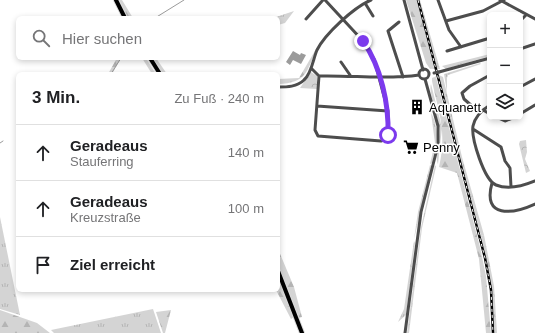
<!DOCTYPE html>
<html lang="de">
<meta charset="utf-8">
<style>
body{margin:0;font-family:Arial,sans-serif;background:#f6f6f6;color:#202124}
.controls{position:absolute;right:12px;top:12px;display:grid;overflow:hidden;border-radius:6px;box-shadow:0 2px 6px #0003}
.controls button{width:36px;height:36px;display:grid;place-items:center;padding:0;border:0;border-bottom:1px solid #e0e0e0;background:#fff;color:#202124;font:20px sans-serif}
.stop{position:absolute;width:12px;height:12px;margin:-9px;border:3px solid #7c3aed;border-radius:50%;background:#fff}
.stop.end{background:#7c3aed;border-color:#fff;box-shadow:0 1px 4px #0008}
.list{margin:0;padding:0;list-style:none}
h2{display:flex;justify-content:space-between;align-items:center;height:52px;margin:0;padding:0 16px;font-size:17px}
h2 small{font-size:13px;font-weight:400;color:#757577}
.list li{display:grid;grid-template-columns:26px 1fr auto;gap:12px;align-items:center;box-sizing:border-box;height:56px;padding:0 16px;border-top:1px solid #e0e0e0}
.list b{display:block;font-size:15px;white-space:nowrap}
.list p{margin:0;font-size:13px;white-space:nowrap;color:#757577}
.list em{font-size:13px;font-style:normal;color:#757577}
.icon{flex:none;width:22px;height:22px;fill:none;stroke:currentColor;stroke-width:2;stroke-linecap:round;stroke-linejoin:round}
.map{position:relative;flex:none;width:535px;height:333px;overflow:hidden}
.search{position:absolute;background:#fff;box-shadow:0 2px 6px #0003;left:16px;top:16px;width:264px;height:44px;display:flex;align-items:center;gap:10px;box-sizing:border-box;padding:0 14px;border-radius:6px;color:#757577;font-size:15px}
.panel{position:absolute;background:#fff;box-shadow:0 2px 6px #0003;left:16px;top:72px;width:264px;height:220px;border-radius:6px}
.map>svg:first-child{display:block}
.grass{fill:url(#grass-tufts)}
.forest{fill:url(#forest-firs)}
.park{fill:url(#park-crowns)}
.water{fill:#9b9b9b}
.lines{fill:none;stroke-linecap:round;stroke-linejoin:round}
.stream{stroke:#9b9b9b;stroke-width:1}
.major-casing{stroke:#dbdbdb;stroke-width:6}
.minor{stroke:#4d4d4d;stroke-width:3}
.major{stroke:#000;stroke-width:4}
.rail-casing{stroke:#000;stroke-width:2.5}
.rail{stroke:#fff;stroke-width:1;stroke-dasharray:3;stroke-linecap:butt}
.minor-bridge{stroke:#4d4d4d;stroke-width:3}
.route{stroke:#7c3aed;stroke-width:5}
.labels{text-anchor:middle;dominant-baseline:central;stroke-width:3;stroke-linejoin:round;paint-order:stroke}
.poi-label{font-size:13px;fill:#000;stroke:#fff;text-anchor:start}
</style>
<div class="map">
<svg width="535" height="333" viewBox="0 0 535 333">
<defs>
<pattern id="grass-tufts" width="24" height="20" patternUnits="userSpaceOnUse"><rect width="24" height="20" fill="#d4d4d4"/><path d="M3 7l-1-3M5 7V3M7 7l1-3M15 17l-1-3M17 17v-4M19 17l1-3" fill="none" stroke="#b4b4b4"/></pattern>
<pattern id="forest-firs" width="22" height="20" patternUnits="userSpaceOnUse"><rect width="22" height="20" fill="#d4d4d4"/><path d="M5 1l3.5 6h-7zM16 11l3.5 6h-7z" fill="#b4b4b4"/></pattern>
<pattern id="park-crowns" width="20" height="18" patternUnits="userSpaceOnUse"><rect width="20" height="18" fill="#d4d4d4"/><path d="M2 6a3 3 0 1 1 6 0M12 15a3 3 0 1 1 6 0" fill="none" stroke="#b4b4b4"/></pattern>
</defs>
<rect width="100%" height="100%" fill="#fff"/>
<path class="grass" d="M419,0H420L440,69H430L436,67Z
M294,11L285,23L278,25V18H273Z
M490,54V56L446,69L442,66Z
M151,58H156L167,74H161Z
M480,63L481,64L448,75L447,78V92L444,74Z
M439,75L443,77L462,157L484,235L481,236L439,77L432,78Z
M431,84L442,128L438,164C434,156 441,137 439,127C438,116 428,92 431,84Z
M431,113C440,127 436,148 432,163L430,164L435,143Z
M430,165L432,166L414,239L418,212Z
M435,165L436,167L422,228L409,333H407L421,227Z
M0,217L20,315L0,309Z
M414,241L415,243L406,315L398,322L404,309Z
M491,286H494L497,333H494Z
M153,309L161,333H54L51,330Z"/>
<path class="forest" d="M119,0H122L133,18H128Z
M406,0H417L434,68L430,69L426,63Z
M316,49H317C306,72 307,83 278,84V79L299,78Z
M117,58H121L112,74H108Z
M142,58H146L156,74H152Z
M436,77L480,247L486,276L491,333H486L479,259L457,173L439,167C447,132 439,114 432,81V78Z
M484,235L494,286H491L481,236Z
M278,249L294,287L302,317L299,318L278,268Z
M278,278L294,317L291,319L276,290H278Z
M0,310L37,323L50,333H0Z
M171,310L165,333H163L156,312Z"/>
<path class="park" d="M311,72L317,76V89L300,88Z
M526,140L527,152L525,159L530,171L526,173L519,144L520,141Z"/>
<path class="water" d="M293,51L300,55L301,53L306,55L301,64L293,60L290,65L286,62Z"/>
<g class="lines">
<path class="stream" d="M155,18L184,0
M111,74L121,58
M0,143L3,141"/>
<g class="major-casing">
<path id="major" d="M116,0L125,18
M150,58L160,74
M278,271L302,333"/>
</g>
<path class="minor" d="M404,0L423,70
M438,0L449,30L461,47
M500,0L535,19
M365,3L373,16
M306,19L323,0
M446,21L483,11L504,0
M520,21L526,15
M399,22L388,31L403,77
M520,49L535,44
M447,51L490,38
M341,62L350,75
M311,68L319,76C353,75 386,80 419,75
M419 74a5 5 0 1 1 10 0a5 5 0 1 1-10 0Z
M439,72L490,58
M319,76L315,130L318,136L381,141L386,139L388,135V111L374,59L363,41L325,0
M278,87C287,87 297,87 304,80C312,73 313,59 317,50C325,34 354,7 371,0
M520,87L535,79
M490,105C482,110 475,117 473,126C471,138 484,180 496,185C508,190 523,186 535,181
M317,106L388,111
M483,110L490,114
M480,113L464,99L462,93L470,86L490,75
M520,114L535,105
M496,117L505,121L515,117
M473,129L501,147L505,161L510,168L511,187
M492,183C482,219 513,214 535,204
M405,333L421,212L438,145V126L425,79"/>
<use href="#major" class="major"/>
<g class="rail-casing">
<path id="rail" d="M418,0L485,258L491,290L493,333"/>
</g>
<use href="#rail" class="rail"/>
<path class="minor-bridge" d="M434,73L439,72"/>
</g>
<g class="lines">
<path class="route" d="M363,41C381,67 389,103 388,135"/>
</g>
<defs>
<g id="building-bare" transform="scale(1.2)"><path d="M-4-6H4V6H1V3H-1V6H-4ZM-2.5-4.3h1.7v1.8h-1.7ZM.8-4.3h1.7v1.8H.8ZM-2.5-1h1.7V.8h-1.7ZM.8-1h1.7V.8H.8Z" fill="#000" stroke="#fff" stroke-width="2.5" paint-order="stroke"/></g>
<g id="supermarket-bare" transform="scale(1.2)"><path d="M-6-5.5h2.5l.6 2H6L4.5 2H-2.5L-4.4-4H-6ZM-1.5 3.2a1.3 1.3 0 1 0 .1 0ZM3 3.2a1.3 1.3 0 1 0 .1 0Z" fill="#000" stroke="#fff" stroke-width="2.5" paint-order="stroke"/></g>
</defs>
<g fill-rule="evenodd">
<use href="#building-bare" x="417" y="107"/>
<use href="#supermarket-bare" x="411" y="147"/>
</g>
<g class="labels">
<g class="poi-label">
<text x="429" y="107">Aquanett</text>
<text x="423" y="147">Penny</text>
</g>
</g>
</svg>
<div class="controls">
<button>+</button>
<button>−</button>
<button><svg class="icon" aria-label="layers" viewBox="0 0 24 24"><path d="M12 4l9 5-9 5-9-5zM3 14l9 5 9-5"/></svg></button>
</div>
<div class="stop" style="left:388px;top:135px"></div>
<div class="stop end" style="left:363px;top:41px"></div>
<div class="search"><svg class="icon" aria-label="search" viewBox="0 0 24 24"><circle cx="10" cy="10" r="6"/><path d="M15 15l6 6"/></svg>Hier suchen</div>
<section class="panel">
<h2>3 Min.<small>Zu Fuß · 240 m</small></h2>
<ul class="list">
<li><svg class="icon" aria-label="ahead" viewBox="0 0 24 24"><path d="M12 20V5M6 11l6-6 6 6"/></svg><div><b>Geradeaus</b><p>Stauferring</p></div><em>140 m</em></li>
<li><svg class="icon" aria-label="ahead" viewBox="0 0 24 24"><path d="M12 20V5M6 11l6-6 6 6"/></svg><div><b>Geradeaus</b><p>Kreuzstraße</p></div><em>100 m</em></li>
<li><svg class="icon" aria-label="arrive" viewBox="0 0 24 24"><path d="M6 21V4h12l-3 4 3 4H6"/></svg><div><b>Ziel erreicht</b></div></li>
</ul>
</section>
</div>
